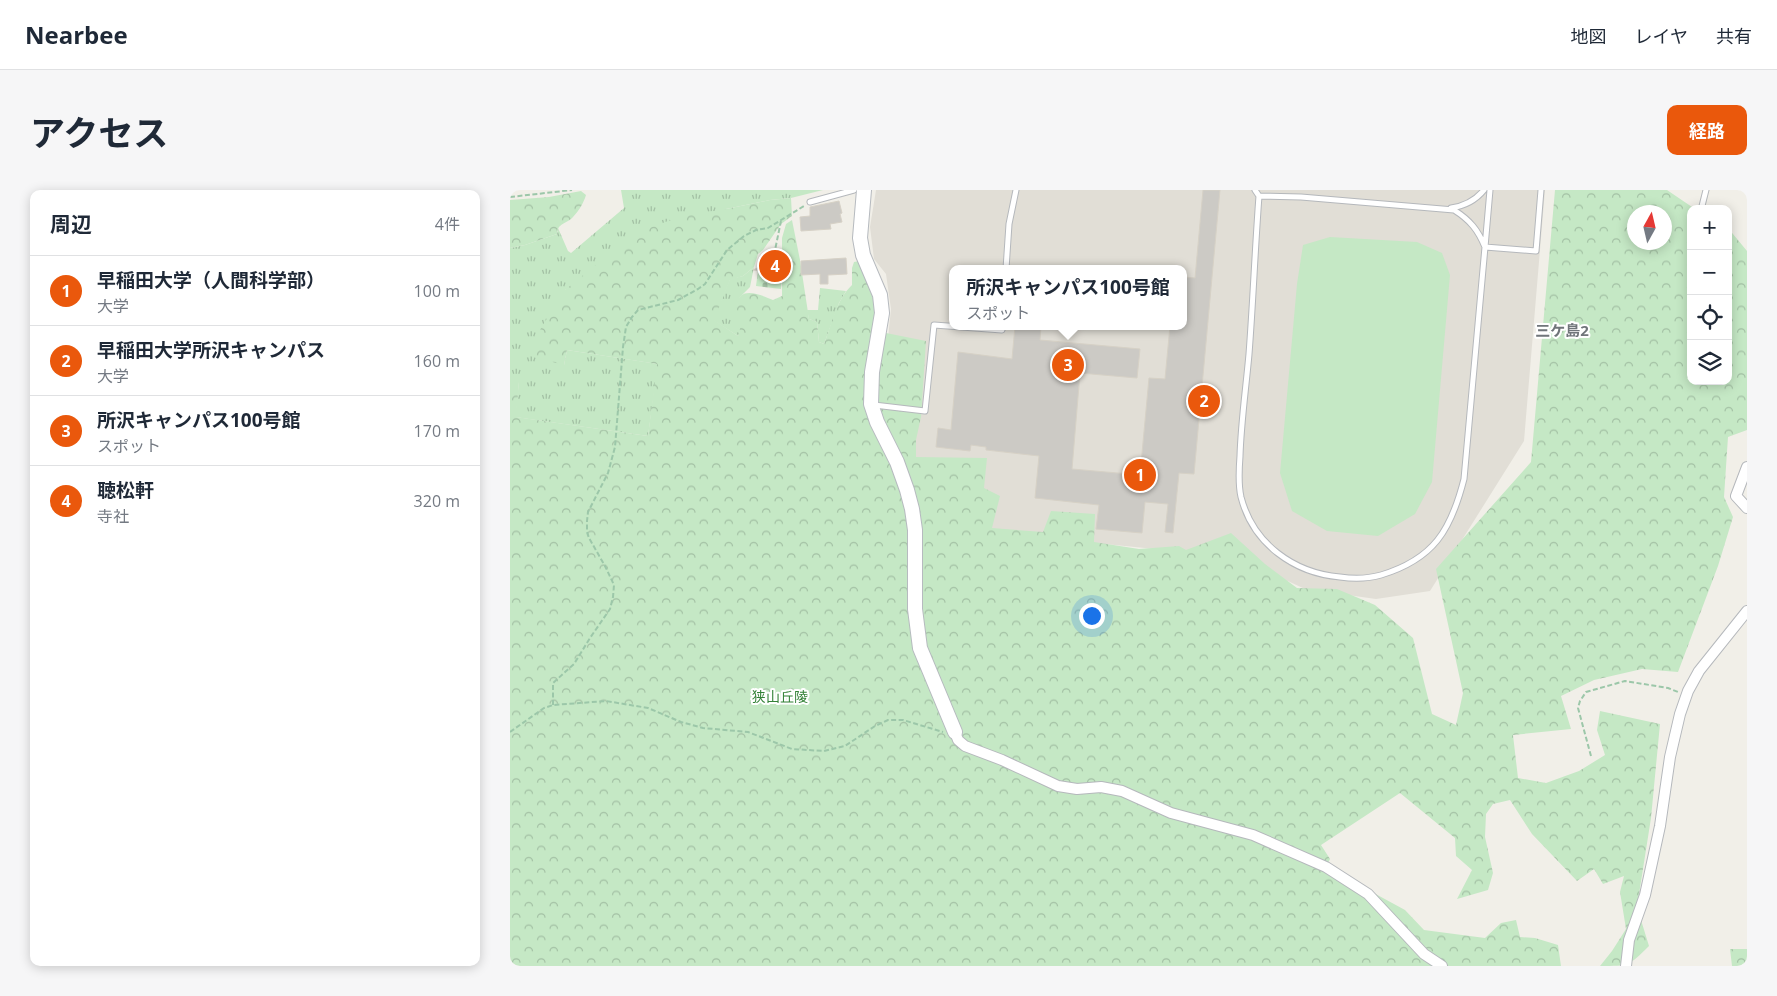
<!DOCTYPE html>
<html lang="ja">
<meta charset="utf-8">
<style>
body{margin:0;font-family:"Open Sans","Noto Sans JP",sans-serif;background:#f6f6f7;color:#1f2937}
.controls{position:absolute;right:15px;top:15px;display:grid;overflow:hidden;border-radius:10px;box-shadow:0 2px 12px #0003}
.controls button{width:45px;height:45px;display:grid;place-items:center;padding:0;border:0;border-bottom:1px solid #e0e1e3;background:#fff;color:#1f2937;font:25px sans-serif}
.compass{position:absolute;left:1117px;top:15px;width:45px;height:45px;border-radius:50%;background:#fff;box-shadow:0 2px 12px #0003;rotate:8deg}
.you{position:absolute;left:581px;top:425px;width:18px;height:18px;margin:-12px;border:4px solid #fff;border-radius:50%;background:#1a73e8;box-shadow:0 0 0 8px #1a73e833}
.badge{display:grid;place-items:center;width:32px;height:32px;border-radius:50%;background:#ea580c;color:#fff;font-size:16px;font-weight:700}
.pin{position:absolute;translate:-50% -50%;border:2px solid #fff;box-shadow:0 1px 5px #0006}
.popup{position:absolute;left:439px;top:75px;width:238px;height:65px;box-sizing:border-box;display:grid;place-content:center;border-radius:10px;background:#fff;filter:drop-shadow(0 1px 4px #0005);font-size:16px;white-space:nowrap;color:#747a83}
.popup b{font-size:19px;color:#1f2937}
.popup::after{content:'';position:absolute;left:50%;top:100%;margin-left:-10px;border:10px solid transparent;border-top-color:#fff}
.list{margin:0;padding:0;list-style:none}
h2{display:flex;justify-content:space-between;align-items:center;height:65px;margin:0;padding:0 20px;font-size:21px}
h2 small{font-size:16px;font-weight:400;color:#747a83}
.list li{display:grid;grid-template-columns:32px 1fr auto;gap:15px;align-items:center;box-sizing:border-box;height:70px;padding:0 20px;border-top:1px solid #e0e1e3}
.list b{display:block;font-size:19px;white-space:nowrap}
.list p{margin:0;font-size:16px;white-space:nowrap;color:#747a83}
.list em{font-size:16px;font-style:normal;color:#747a83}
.icon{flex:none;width:28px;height:28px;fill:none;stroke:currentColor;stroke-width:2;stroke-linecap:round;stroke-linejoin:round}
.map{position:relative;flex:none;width:1237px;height:776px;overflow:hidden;border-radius:10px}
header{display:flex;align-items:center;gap:30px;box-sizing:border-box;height:70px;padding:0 25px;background:#fff;border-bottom:1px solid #e0e1e3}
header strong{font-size:24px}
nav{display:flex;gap:28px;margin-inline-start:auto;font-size:18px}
.intro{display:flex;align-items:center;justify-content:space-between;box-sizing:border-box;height:120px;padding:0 30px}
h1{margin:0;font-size:35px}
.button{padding:12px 22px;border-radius:10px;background:#ea580c;color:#fff;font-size:18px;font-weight:700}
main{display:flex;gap:30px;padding:0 30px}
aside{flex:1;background:#fff;border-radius:10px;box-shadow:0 2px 12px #0003}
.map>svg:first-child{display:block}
.education{fill:#e1ded6;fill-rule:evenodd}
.grass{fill:url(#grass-tufts)}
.forest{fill:url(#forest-crowns);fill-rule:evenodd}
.cemetery{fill:url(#cemetery-stones)}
.garden{fill:#c5e8c5}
.building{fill:#cccac5;stroke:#d6d1c6}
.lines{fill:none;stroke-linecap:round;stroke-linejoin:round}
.lane-casing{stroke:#b5b8bc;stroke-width:7}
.street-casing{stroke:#b5b8bc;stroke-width:12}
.secondary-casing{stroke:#b6babf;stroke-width:16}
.path{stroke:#9cc7a9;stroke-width:2;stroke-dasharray:5 2.5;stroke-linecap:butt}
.lane{stroke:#fff;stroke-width:5}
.street{stroke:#fff;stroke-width:10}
.secondary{stroke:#fff;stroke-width:14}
.labels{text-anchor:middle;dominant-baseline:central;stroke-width:4;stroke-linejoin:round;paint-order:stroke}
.park-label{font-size:14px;fill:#348238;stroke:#fff}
.neighbourhood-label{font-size:15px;font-weight:bold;fill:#70757a;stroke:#fff}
</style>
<header>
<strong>Nearbee</strong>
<nav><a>地図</a><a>レイヤ</a><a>共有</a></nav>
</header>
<div class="intro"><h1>アクセス</h1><a class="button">経路</a></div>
<main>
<aside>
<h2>周辺<small>4件</small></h2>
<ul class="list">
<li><span class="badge">1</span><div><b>早稲田大学（人間科学部）</b><p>大学</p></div><em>100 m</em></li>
<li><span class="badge">2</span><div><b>早稲田大学所沢キャンパス</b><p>大学</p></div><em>160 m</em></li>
<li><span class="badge">3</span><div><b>所沢キャンパス100号館</b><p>スポット</p></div><em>170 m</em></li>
<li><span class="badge">4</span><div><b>聴松軒</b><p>寺社</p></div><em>320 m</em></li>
</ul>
</aside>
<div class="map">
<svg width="1237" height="776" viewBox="0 0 1237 776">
<defs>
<pattern id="grass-tufts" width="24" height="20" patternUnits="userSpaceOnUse" patternTransform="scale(1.25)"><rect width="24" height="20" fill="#c5e8c5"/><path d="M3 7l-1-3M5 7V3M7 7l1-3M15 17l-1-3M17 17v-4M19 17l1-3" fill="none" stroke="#a3c0a4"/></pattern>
<pattern id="forest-crowns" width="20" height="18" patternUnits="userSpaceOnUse" patternTransform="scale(1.25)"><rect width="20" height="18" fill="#c5e8c5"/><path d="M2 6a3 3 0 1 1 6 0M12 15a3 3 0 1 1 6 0" fill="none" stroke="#a3c0a4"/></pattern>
<pattern id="cemetery-stones" width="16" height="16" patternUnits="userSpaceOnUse" patternTransform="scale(1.25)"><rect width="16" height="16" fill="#c5e8c5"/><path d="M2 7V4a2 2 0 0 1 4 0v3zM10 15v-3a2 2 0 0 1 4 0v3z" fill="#a3c0a4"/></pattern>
</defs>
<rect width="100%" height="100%" fill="#f1efe8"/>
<path class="education" d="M366,0H1035L1014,251L920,401L866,409L795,399L726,367L414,336L377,158L381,119L376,84L364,69L360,37ZM443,79H673V136H443Z"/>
<path class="grass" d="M111,0H313L281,8L260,10L216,19L55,100L54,175L57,160L148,174L138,246L5,227L9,192H0V58L15,55L47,44L48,38L58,61L61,63L114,18Z
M244,77L240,97L230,107L227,116L232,137L228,146L203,130L220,89L233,86Z
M310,98L336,101L329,113L314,154L309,152L307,132L299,129L297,120H308Z"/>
<path class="forest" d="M1045,0H1157L1185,19H1181V191H1218V38L1237,61V240L1218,247L1214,307L1223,327L1208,376L1168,482L1132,479L1084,490L1051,506L1061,539L1003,545L1008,588L1036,593L1069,581L1095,565L1087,540L1090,521L1150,534L1141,628L1127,717L1139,756C1119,776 1119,776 1090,776L1102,761L1116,739L1110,702L1114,686L1093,694L1084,679L1067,691L1022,644L1000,610L983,614L976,624L975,647L983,683L978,700L947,709L962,680L946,666L945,648L890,603L811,655L820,669L816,677L895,720L914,740L975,748L991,733L1006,730L1010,747L1025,748L1048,755L1051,776H0V192H9L6,227L138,246L147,174L57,160L54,175L20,166L31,138L55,100L125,43L169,27L216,19L260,10L281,8L282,26L271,34L253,60L248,64L244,77L233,86L220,90L204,130L228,146C234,131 226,128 227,115C229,95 251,105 263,110L272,106V48L276,34L282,30L290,70L299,129L307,132L309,152L314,154C322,134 326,110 342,95V78L344,72L349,71L376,143L416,151L411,227L406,250V267L477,268L474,298L490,306L482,338L533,342L541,321L585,324L584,352L629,359L669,356L676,360L721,343L755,374L787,398L827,399L865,415L903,448L922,524L946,535L953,503L926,379L1021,272ZM1124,22H1154V52H1124Z
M71,1L76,5C74,12 69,21 63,27C57,34 47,33 47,44L15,55L0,58V10L39,7Z
M1220,759H1237V776H1222Z"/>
<path class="cemetery" d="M248,81L272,83L271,99L246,96Z"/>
<path class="garden" d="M820,47L907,52L932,63L940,85L922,292L905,324L868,346L817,341L782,321L770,283L787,94L793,55Z"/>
<path class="building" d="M693,0H710L684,284L669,283L663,343L655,342L658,314L635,312L632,343L586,339L589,315L525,308L529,266L476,260V257L461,255L460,261L426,257L428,238L441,240L448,162L502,169L505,136H531L530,150L630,159L627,188L570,183L562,279L630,285L639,188L655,189L660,136H673V87L685,88Z
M329,11L332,23L330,24L332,32L320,34L321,39L291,41L290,27L300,26V17Z
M336,68L337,84L318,85V94H310V84L291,85V71Z
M260,72L269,73L268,82L243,80Z"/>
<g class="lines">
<g class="lane-casing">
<path id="lane" d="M745,0L749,6C745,59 743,112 739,164C736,198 731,232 730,266C729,279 728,294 731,307C743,354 784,383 830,387C844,389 857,389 871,385C924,369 941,340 954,289L975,57L1026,61L1031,0
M749,6L791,7L944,20C960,30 968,40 975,57L980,0
M300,12L344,0
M1192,16L1196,0
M941,18C955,16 965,11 974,0
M496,79L499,34L506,0
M364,215L415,221L424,135L492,140L493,136"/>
</g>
<g class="street-casing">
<path id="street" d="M1237,277L1226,306L1237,318
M445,542L448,550L455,556L492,570L548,596L567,599L591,597L612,601L661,623L743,645L816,677L858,704L914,764L932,776
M1116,776L1119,750L1135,705L1150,636L1160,567L1170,524L1178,501L1189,481L1237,421"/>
</g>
<g class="secondary-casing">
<path id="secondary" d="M354,0L350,48L353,65L370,105L372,123L362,182L361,214L367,232L387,272L397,300L402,319L405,340V419L410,458L445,542"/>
</g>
<path class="path" d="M0,7L62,0
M264,65L271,31
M43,515V493L64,474L80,448L100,419L103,407L104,395L95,376L79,348L77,342V331L78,322L98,283L105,257L113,157L116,137L122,127L128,120L168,110L188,99L195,94L217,60L234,46L246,40L258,38L294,16
M0,542L34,518L43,515L96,511L138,518L171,532L193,538L238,542L282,559L314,561L335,556L365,536L378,530H393L433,542
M1081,566L1068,518L1070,511L1076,502L1115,491L1158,498L1168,502"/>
<use href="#lane" class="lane"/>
<use href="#street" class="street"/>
<use href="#secondary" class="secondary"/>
</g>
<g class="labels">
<g class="park-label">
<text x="270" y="506">狭山丘陵</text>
</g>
<g class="neighbourhood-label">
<text x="1052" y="140">三ケ島2</text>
</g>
</g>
</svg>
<div class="controls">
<button>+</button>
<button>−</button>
<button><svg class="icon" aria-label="locate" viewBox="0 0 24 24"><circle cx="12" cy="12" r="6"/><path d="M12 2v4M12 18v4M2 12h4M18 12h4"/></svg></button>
<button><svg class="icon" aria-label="layers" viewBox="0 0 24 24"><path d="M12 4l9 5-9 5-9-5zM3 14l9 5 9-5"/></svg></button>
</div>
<svg class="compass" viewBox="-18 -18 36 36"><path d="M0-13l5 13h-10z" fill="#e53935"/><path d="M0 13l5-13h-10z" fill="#747a83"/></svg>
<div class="you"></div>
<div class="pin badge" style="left:630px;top:285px">1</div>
<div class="pin badge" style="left:694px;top:211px">2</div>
<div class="pin badge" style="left:558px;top:175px">3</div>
<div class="popup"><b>所沢キャンパス100号館</b>スポット</div>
<div class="pin badge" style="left:265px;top:76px">4</div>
</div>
</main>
